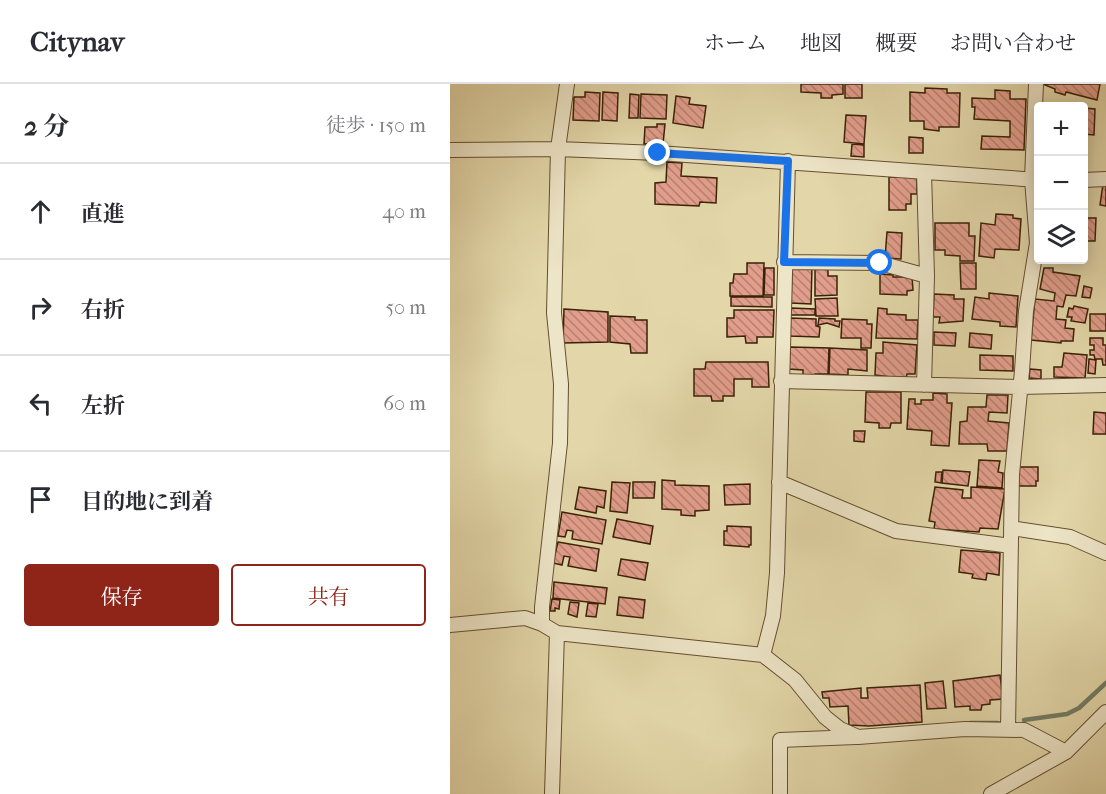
<!DOCTYPE html>
<html lang="ja">
<meta charset="utf-8">
<style>
body{margin:0;font-family:"IM FELL French Canon","Noto Serif JP",serif;background:#f2f2f3;color:#2b2b33}
.controls{position:absolute;right:18px;top:18px;display:grid;overflow:hidden;border-radius:6px;box-shadow:0 3px 15px #0003}
.controls button{width:54px;height:54px;display:grid;place-items:center;padding:0;border:0;border-bottom:2px solid #e1e1e2;background:#fff;color:#2b2b33;font:30px sans-serif}
.stop{position:absolute;width:18px;height:18px;margin:-14px;border:4px solid #1a73e8;border-radius:50%;background:#fff}
.stop.end{background:#1a73e8;border-color:#fff;box-shadow:0 2px 6px #0008}
.list{margin:0;padding:0;list-style:none}
h2{display:flex;justify-content:space-between;align-items:center;height:78px;margin:0;padding:0 24px;font-size:26px}
h2 small{font-size:20px;font-weight:400;color:#7c7c81}
.list li{display:grid;grid-template-columns:39px 1fr auto;gap:18px;align-items:center;box-sizing:border-box;height:96px;padding:0 24px;border-top:2px solid #e1e1e2}
.list b{display:block;font-size:22px;white-space:nowrap}
.list em{font-size:20px;font-style:normal;color:#7c7c81}
.actions{display:flex;gap:12px;padding:18px 24px}
.actions a{flex:1;padding:14px 0;border:2px solid #8f2418;border-radius:6px;text-align:center;font-size:21px;color:#8f2418}
.actions .main{background:#8f2418;color:#fff}
.icon{flex:none;width:33px;height:33px;fill:none;stroke:currentColor;stroke-width:2;stroke-linecap:round;stroke-linejoin:round}
.map{position:relative;flex:none;width:656px;height:710px;overflow:hidden}
header{display:flex;align-items:center;gap:36px;box-sizing:border-box;height:84px;padding:0 30px;background:#fff;border-bottom:2px solid #e1e1e2}
header strong{font-size:28px}
nav{display:flex;gap:33px;margin-inline-start:auto;font-size:21px}
main{display:flex}
aside{flex:1;background:#fff}
.map>svg:first-child{display:block}
.lines{fill:none;stroke-linecap:round;stroke-linejoin:round}
.stream{stroke:#727d65;stroke-width:4.5}
.building{fill:url(#building-back-hatch);stroke:#3b2107;stroke-width:1.5}
.minor-casing{stroke:#654e30;stroke-width:16}
.minor{stroke:#ede5c7;stroke-width:14}
.route{stroke:#1a73e8;stroke-width:8}
</style>
<header>
<strong>Citynav</strong>
<nav><a>ホーム</a><a>地図</a><a>概要</a><a>お問い合わせ</a></nav>
</header>
<main>
<aside>
<h2>2 分<small>徒歩 · 150 m</small></h2>
<ul class="list">
<li><svg class="icon" aria-label="ahead" viewBox="0 0 24 24"><path d="M12 20V5M6 11l6-6 6 6"/></svg><div><b>直進</b></div><em>40 m</em></li>
<li><svg class="icon" aria-label="right" viewBox="0 0 24 24"><path d="M7 20v-9h11M14 6l5 5-5 5"/></svg><div><b>右折</b></div><em>50 m</em></li>
<li><svg class="icon" aria-label="left" viewBox="0 0 24 24"><path d="M17 20v-9H6M10 6l-5 5 5 5"/></svg><div><b>左折</b></div><em>60 m</em></li>
<li><svg class="icon" aria-label="arrive" viewBox="0 0 24 24"><path d="M6 21V4h12l-3 4 3 4H6"/></svg><div><b>目的地に到着</b></div></li>
</ul>
<div class="actions"><a class="main">保存</a><a>共有</a></div>
</aside>
<div class="map">
<svg width="656" height="710" viewBox="0 0 656 710">
<defs>
<pattern id="building-back-hatch" width="6" height="6" patternUnits="userSpaceOnUse" patternTransform="scale(1.5)"><rect width="6" height="6" fill="#e29e8c"/><path d="M-1 5l2 2M0 0l6 6M5-1l2 2" fill="none" stroke="#b88070"/></pattern>
</defs>
<rect width="100%" height="100%" fill="#e3d7a9"/>
<filter id="stains"><feTurbulence type="fractalNoise" baseFrequency=".00333" numOctaves="4"/><feColorMatrix values="0 0 0 0 .2 0 0 0 0 .09 0 0 0 0 .02 0 0 0 .5 -.17"/></filter>
<radialGradient id="worn" r=".72"><stop offset=".6" stop-color="#630" stop-opacity="0"/><stop offset="1" stop-color="#630" stop-opacity=".3"/></radialGradient>
<g class="lines">
<path class="stream" d="M574,636L617,630L629,624L656,599
M520,639H548"/>
</g>
<path class="building" d="M351,0H393V10L382,11V14H371V9L351,8Z
M395,0H412V14H395Z
M593,0H650L647,16L616,8L615,11L605,8V5Z
M475,4L497,5V9H510L509,43H489V47L474,45V37H460V8L475,9Z
M545,6L560,7V15H576L574,66L531,65L532,52L560,53V37L524,35L525,23H522V14L545,15Z
M135,8L150,9L149,37L123,36L124,13H135Z
M153,8L168,9L167,37L152,36Z
M180,10L189,11L188,34H179Z
M191,10L217,11L216,35L190,34Z
M226,12L240,14L239,20L256,22L253,44L223,39Z
M634,24L645,25L644,51L634,50Z
M396,31L416,32L414,60L394,58Z
M207,40H215L213,60H194L195,43H207Z
M459,53L473,54V69H459Z
M402,60L414,61V73L401,72Z
M217,78L232,79L231,92L267,94L266,119L250,118L249,122L205,120V99L216,98Z
M439,93H467V110H461V120H456V126H439Z
M653,100H656V122L650,121Z
M546,130L563,131V134L571,135L569,166L545,165L544,174L529,172L531,139L545,141Z
M634,134H646L645,157H634Z
M485,139H519V152H525L524,177H510V172L495,171V166H485Z
M437,148L452,149L451,175L435,174Z
M297,179H314L313,212H280V199H283L284,190H297Z
M510,179H526V205H511Z
M342,183H362L361,220L341,219Z
M365,183H378V192H387V211L365,212Z
M315,184H324V211H314Z
M594,184H603V188L630,192L626,212L616,211L613,223L607,222L606,235L616,236L615,244L624,245L623,257H611V259L581,256L585,215L604,217L605,209L590,205Z
M430,190L443,191V193H462L463,206L457,207V211L430,210Z
M634,202L642,204L640,214L632,213Z
M539,209L568,212L566,243L550,242V238L522,235L525,213L539,215Z
M484,210L504,211V215H514L513,237L489,239L490,233H483Z
M281,213H322V223L281,222Z
M387,214L388,232H366L365,215Z
M624,222L638,225L635,239L621,237L622,233H617L619,224L623,225Z
M341,224L365,225V231H340Z
M428,224L437,225V230L456,231V236H468L467,255L426,254Z
M114,225L158,228V258L113,259Z
M284,226H324L323,253H307V259H296L295,252L277,253V234H284Z
M640,230H656V247H640Z
M160,232L185,233V236H197V269H181L180,260L160,258Z
M340,234L366,235V242L370,243L369,253L339,252Z
M369,234L385,235V237H390L389,243L377,239L368,241Z
M392,235L417,236V240H422L421,264H411V254H391Z
M484,248L506,249L505,262L484,261Z
M520,249L542,251L541,265L519,263Z
M640,254H653V261H656V281H653L652,275H645L644,271H640V266H644V261H640Z
M433,258L467,261L465,290H457L456,295L425,291L426,269H433Z
M340,263L379,264L378,290H365L364,294L353,293V286L339,285Z
M380,264L417,266V287L398,285V291L379,290Z
M614,269L637,271L635,294L604,293V283H612Z
M530,271L563,272V287L530,286Z
M639,275L646,276L645,290L638,289Z
M256,278H318L319,303H302V295H284V312H273V317H262L261,312H244V285H255Z
M580,285L591,286V295L579,294Z
M416,308H451V339H441L440,344H429V339L415,338Z
M483,309L497,310V319H502L499,362L481,361L482,347L457,345L459,315H465V320H471V316H483Z
M537,311H558L557,329L539,328L538,337L559,339L557,367H538L537,360H509L510,338L517,337L518,323H536Z
M644,328L656,329V350H643Z
M404,347H415L414,358L404,357Z
M529,376L550,377L548,388L553,389L552,404L527,402Z
M568,383H588V397H586V402H568Z
M493,386L520,388L518,402L492,399Z
M486,388H492L491,399L485,398Z
M212,396L225,397V401L259,402V426L245,427V432L231,431V426L212,425Z
M162,398L180,399L177,429L160,427Z
M183,398H205L204,414H183Z
M300,400V420L275,421L274,401Z
M129,403L156,407L154,424L147,422L146,429L125,425Z
M485,403L513,406L512,414H521V403L555,405L548,445L530,444L529,448L484,445L485,438L479,437Z
M112,428L156,436L152,460L122,455L123,447L117,446L115,453L108,452Z
M167,435L203,442L200,460L163,453Z
M277,442L301,443V461H299V463L274,461V447H277Z
M108,458L149,465L146,487L118,482L120,473L114,472L112,481L103,479Z
M511,466L550,469L549,491L537,489L536,496L522,494L523,490L509,488Z
M171,475L198,479L195,496L168,491Z
M104,498L157,504L155,520L103,514Z
M169,513L195,516L193,534L167,531Z
M102,515L110,516L109,525L105,524V527H100Z
M120,518L129,519L127,533L118,530Z
M138,519L148,520L146,533L136,532Z
M550,591L553,615L540,616V620L532,621L531,626H520V622L505,623L503,597Z
M493,597L496,624L477,625L475,599Z
M470,601L472,638L419,642L399,641L398,622L380,623L379,614H373L372,608L411,604V614H418L417,604Z"/>
<g class="lines">
<g class="minor-casing">
<path id="minor" d="M0,66L108,65L208,69L588,96
M634,96L656,95
M334,178L430,179L477,192
M331,297L571,303L656,301
M474,301L477,192L474,88
M329,398L446,447L561,462
M561,444L620,453L656,469
M92,540V523L110,359L111,300L104,229L108,65L117,0
M0,541L75,534L92,540L107,549L313,571L345,596L375,633L390,645L408,653L515,645L574,646L616,668
M313,571L323,532L327,489L338,77
M558,646L562,390L572,287L576,227L587,159L582,95L586,0
M102,710L107,549
M330,710V656L406,653
M541,710L616,668L656,628"/>
</g>
<use href="#minor" class="minor"/>
</g>
<g class="lines">
<path class="route" d="M208,69L338,77L334,178L430,179"/>
</g>
<rect width="100%" height="100%" filter="url(#stains)"/>
<rect width="100%" height="100%" fill="url(#worn)"/>
</svg>
<div class="controls">
<button>+</button>
<button>−</button>
<button><svg class="icon" aria-label="layers" viewBox="0 0 24 24"><path d="M12 4l9 5-9 5-9-5zM3 14l9 5 9-5"/></svg></button>
</div>
<div class="stop" style="left:430px;top:179px"></div>
<div class="stop end" style="left:208px;top:69px"></div>
</div>
</main>
